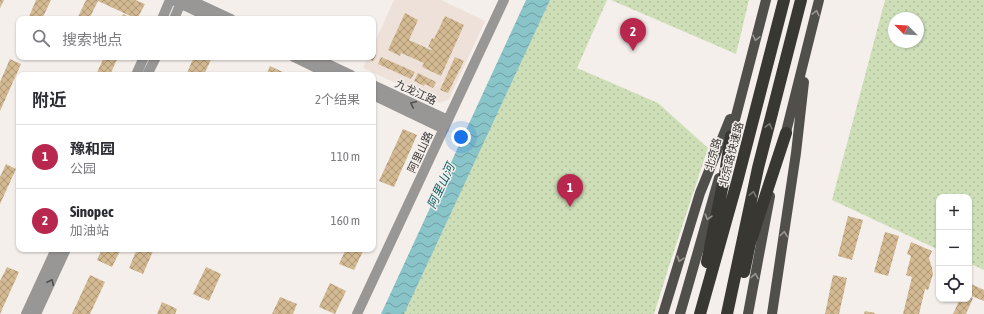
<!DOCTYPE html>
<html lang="zh">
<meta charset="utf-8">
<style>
body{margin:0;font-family:"Asap Condensed","Noto Sans SC",sans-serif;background:#f2f2f3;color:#2b2b33}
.controls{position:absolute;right:12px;bottom:12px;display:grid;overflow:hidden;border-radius:8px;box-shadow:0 1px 3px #0004}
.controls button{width:36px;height:36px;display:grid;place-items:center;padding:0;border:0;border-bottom:1px solid #e1e1e2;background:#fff;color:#2b2b33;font:20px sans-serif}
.compass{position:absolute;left:888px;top:12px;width:36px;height:36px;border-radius:50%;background:#fff;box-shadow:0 1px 3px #0004;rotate:294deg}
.you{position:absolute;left:461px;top:137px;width:14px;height:14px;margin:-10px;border:3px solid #fff;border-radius:50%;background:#1a73e8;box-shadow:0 0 0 6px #1a73e833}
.badge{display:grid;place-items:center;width:26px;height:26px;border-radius:50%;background:#b8274e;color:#fff;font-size:13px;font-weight:700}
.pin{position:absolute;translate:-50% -33px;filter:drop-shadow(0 1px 2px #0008)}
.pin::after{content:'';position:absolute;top:21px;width:14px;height:12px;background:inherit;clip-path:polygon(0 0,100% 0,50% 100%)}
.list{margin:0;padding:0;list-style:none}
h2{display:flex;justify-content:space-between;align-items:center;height:52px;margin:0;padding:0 16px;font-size:17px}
h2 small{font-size:13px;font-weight:400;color:#7c7c81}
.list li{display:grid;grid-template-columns:26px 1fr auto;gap:12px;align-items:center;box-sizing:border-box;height:64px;padding:0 16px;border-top:1px solid #e1e1e2}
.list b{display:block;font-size:15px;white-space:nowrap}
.list p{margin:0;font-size:13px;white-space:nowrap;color:#7c7c81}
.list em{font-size:13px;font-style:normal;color:#7c7c81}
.icon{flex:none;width:22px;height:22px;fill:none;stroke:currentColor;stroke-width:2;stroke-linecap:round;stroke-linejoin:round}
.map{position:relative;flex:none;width:984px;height:314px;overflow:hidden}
.search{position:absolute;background:#fff;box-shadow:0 1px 3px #0004;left:16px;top:16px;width:360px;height:44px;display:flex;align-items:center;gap:10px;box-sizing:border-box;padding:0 14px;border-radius:8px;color:#7c7c81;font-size:15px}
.panel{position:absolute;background:#fff;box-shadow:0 1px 3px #0004;left:16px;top:72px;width:360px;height:180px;border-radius:8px}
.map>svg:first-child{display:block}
.built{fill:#eee1d9}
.green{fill:url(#green-dots);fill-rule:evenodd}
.water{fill:url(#water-waves)}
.building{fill:url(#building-cross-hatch)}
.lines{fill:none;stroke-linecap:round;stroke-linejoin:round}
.minor{stroke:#989795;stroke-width:10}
.major{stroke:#514f4b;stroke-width:10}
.highway{stroke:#383732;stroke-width:12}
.oneway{stroke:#9a9793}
.oneway2{stroke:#52504e}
.oneway3{stroke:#7a7773}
.labels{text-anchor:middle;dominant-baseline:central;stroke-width:3;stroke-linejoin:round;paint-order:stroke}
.street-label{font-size:11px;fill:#3a3836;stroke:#f4efeb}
.water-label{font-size:12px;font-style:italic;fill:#045d62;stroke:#f4efeb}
</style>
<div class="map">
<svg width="984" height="314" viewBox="0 0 984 314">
<defs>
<pattern id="green-dots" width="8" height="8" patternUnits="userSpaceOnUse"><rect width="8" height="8" fill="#cedfb8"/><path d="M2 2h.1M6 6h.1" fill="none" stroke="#b2c09f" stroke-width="1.8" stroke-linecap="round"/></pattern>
<pattern id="water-waves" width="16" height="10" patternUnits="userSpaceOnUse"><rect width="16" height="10" fill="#89c4c8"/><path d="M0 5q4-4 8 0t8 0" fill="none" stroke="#71a0a3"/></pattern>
<pattern id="building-cross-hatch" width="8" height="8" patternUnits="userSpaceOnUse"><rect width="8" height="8" fill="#d3b991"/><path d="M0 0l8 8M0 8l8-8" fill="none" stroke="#ac9777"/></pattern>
</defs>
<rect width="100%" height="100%" fill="#f4efeb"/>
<path class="built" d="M394,0H441L485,21L449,99L445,101L439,103L431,99L363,68L368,57H373V46Z"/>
<path class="green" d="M548,0H607L577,68L658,103L708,148L669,266L654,314H401Z
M611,0H749L736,54Z
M885,0H984V270L969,263V197H939V250L832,200ZM894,18H918V42H894Z"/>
<path class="water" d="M526,0H550L404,314H381Z"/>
<path class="building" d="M0,0H4L0,8Z
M36,0H51L42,19H28Z
M86,0H135L145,4L137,19L98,1L89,19H77Z
M405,13L418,20L409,40L431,50L432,49L428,47L432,38L434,39L445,16L464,25L441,76L422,67L424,63L401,53L400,56L388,50Z
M123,14L134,19H121Z
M373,53L376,55L373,61L364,57H373Z
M104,57H118L110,75H96Z
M194,57H212L204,75H186Z
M381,57L415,72L411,79L378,64Z
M455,57L464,61L448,93L440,90Z
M10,59L21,64L0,111V82Z
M270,66L285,73L284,75H266Z
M418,73L436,82L433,88L425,84L424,86L414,81Z
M403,129L417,135L394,187L379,181Z
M6,164L16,169L0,204V177Z
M848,216L863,220L852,260L838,256Z
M885,232L899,236L888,276L874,272Z
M911,242L932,251L929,258L932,268L933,274L928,290L925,289L919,314H903L912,277L906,275L911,256L907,254Z
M102,249H121L112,267L97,260Z
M137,249H154L143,274L129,268Z
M346,249H364L354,270L339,264Z
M7,267L19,272L0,314V281Z
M206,267L221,274L209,301L193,294Z
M90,275L105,282L90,314H72Z
M833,275L847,278L839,314H825Z
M330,283L346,291L335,314L319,307Z
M969,283L984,290V301L969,295Z
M969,296L973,298L966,314H953L960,299H969Z
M280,297L297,304L293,314H272Z
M162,302L177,309L175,314H157Z
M865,311L875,313V314H864Z"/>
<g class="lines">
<path class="minor" d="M173,0L213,19
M190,0L231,19
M162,19L170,0
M174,19L182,0
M294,57L331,75
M313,57L351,75
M136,75L144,57
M147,75L156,57
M373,85L448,120
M373,95L444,129
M26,314L56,249
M36,314L66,249
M357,314L504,0"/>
<path class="major" d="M784,140L819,0
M729,143L766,0
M663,314L700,193L730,119
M680,314L719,178
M748,314L770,196
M772,314L796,153L804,82"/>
<path class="highway" d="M707,262L725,174L731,136
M744,272L750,243L786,133
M700,314L737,182L784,0
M727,314L758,168L801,0"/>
</g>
<defs><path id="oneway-chevron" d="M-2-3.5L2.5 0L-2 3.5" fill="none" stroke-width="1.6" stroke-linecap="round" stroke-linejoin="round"/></defs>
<g class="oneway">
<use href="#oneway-chevron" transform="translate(816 13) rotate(-76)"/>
<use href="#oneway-chevron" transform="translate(756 38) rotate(104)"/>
<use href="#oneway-chevron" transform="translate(708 217) rotate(106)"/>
<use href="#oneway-chevron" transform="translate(784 234) rotate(-82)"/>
<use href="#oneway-chevron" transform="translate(680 259) rotate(107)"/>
<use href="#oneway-chevron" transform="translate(755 276) rotate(-80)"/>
</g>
<g class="oneway2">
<use href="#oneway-chevron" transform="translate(413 104) rotate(-155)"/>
<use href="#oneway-chevron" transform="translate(51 282) rotate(-65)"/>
</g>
<g class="oneway3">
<use href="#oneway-chevron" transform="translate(769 126) rotate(-76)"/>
<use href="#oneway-chevron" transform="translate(753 194) rotate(-78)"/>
</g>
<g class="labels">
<g class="street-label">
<text transform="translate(416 92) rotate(25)">九龙江路</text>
<text transform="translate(420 152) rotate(-65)">阿里山路</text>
<text transform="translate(713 154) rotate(-74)">北京路</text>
<text transform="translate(731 154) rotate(-75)">北京路快速路</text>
</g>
<g class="water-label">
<text transform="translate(441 186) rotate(-65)">阿里山河</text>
</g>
</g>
</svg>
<div class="controls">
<button>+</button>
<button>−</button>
<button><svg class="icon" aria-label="locate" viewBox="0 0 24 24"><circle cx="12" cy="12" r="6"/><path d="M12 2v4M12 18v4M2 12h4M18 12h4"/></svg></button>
</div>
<svg class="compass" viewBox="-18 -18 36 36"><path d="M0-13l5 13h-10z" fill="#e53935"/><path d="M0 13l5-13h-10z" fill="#7c7c81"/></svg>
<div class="you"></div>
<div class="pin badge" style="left:570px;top:207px">1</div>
<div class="pin badge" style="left:633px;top:51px">2</div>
<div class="search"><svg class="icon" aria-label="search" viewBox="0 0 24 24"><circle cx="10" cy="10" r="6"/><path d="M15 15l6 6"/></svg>搜索地点</div>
<section class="panel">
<h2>附近<small>2个结果</small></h2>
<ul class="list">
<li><span class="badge">1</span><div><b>豫和园</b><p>公园</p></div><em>110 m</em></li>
<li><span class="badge">2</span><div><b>Sinopec</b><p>加油站</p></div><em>160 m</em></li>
</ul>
</section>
</div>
